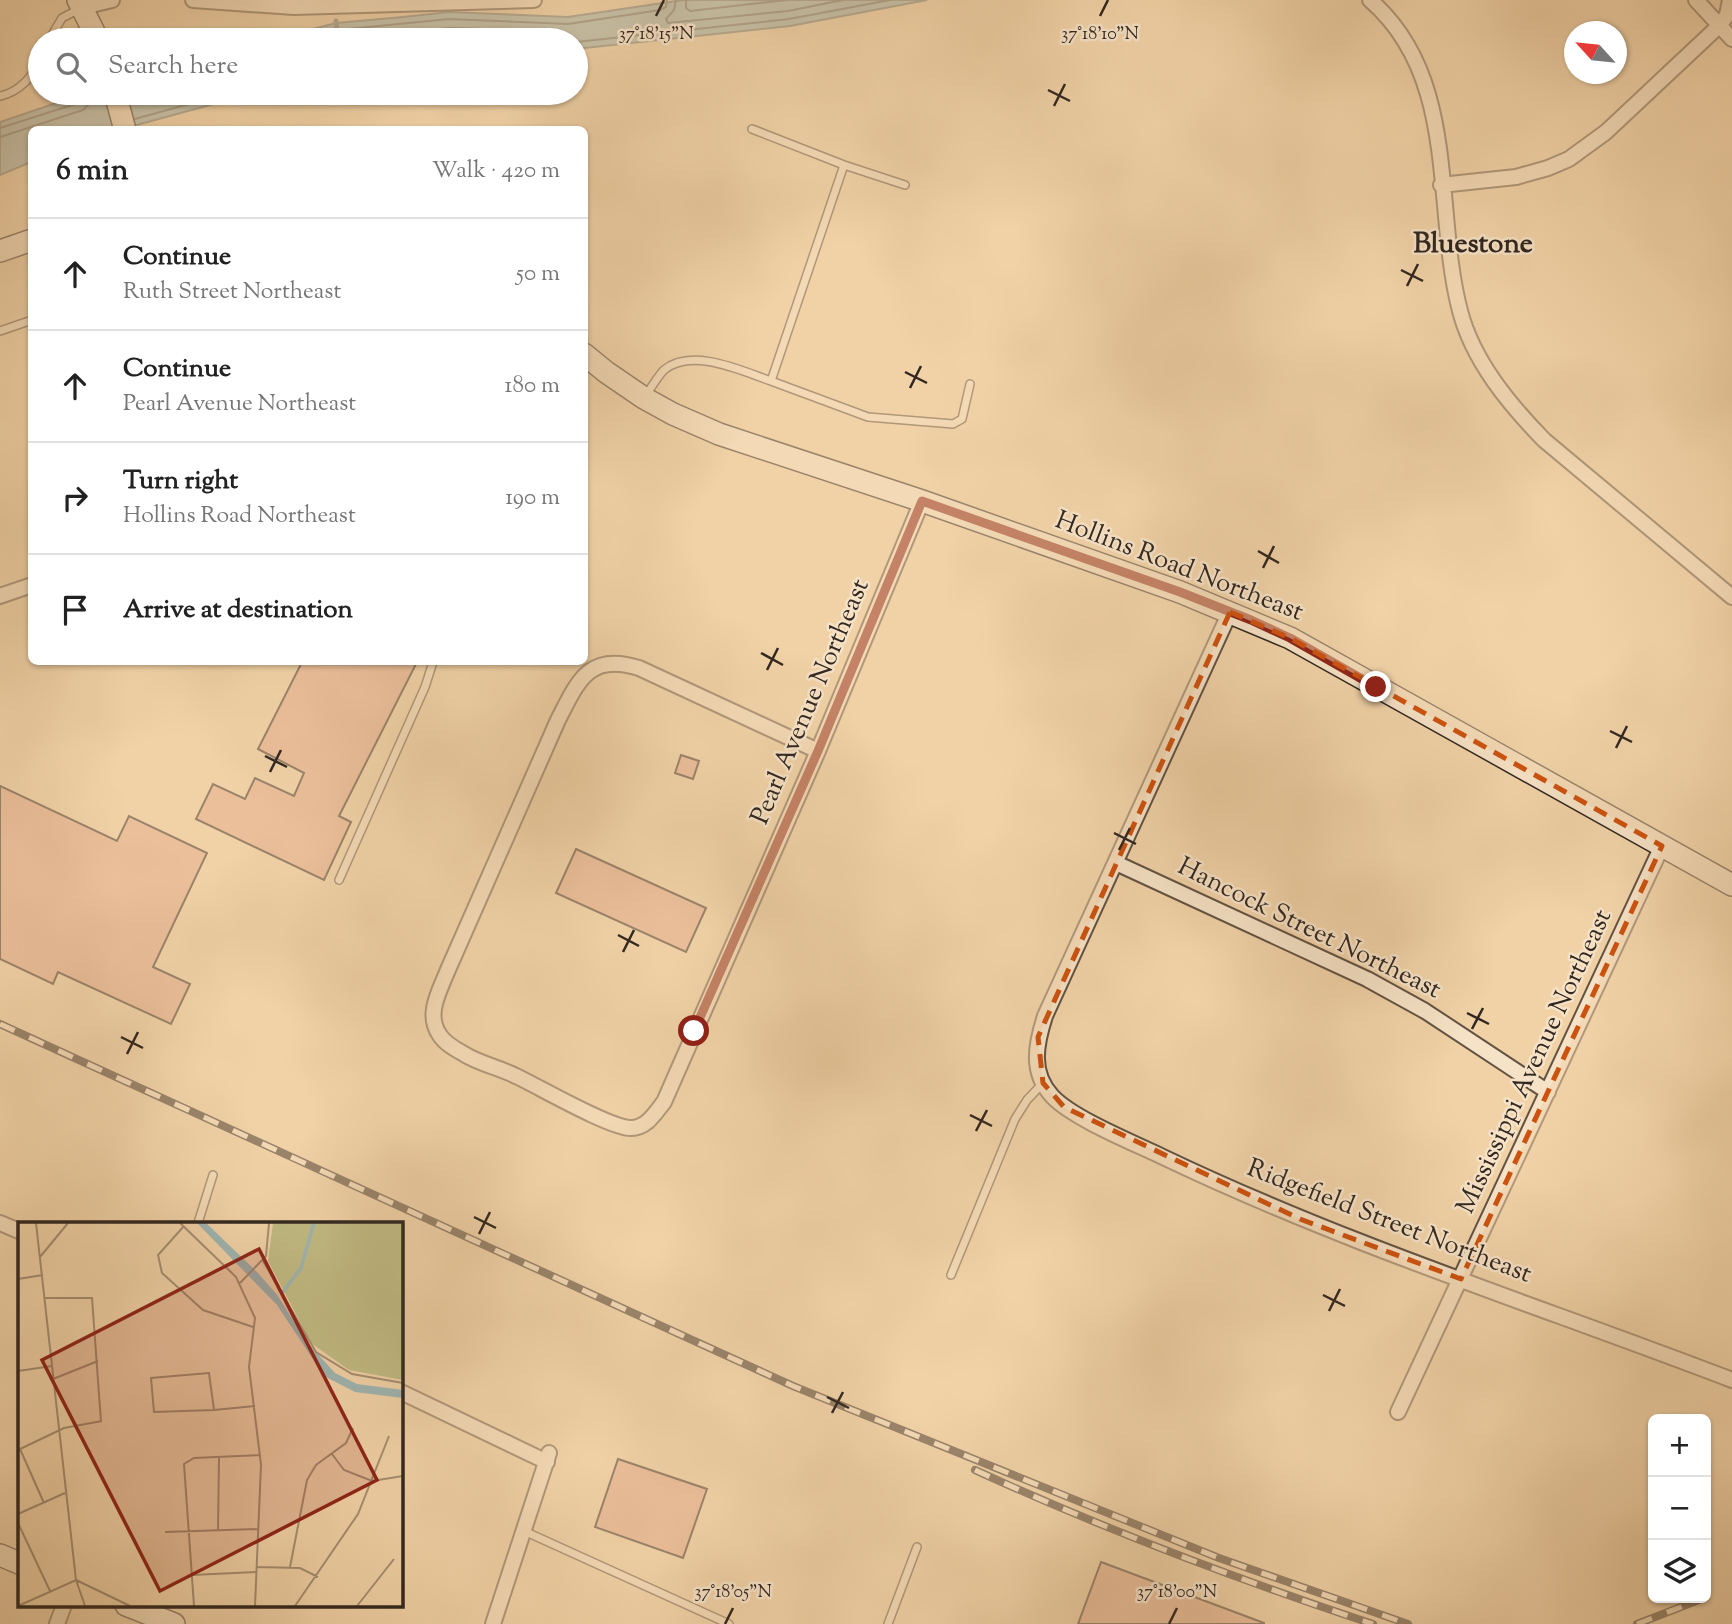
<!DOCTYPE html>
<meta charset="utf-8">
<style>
body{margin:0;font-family:"Sorts Mill Goudy",serif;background:#f2f2f2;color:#222}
.controls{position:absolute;right:21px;bottom:21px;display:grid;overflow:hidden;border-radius:10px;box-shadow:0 2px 5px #0004}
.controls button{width:63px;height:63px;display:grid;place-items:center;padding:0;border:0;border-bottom:2px solid #e0e0e0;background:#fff;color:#222;font:35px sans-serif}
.compass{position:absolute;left:1564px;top:21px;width:63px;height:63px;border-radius:50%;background:#fff;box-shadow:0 2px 5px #0004;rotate:297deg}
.stop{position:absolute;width:21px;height:21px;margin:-16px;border:5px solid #8f2418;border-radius:50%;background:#fff}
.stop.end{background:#8f2418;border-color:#fff;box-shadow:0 2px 7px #0008}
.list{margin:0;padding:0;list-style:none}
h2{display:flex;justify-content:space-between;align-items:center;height:91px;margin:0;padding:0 28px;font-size:30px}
h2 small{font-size:23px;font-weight:400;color:#767676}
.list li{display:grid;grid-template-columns:46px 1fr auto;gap:21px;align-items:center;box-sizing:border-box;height:112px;padding:0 28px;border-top:2px solid #e0e0e0}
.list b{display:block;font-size:26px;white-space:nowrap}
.list p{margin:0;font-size:23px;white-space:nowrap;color:#767676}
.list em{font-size:23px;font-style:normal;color:#767676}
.icon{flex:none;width:38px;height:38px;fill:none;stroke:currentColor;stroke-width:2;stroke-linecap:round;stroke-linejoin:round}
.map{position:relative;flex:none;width:1732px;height:1624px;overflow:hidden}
.search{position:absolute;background:#fff;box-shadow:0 2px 5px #0004;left:28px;top:28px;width:560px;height:77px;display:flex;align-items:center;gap:18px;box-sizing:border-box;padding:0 24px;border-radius:38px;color:#767676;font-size:26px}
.panel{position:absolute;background:#fff;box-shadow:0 2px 5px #0004;left:28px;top:126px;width:560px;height:539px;border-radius:10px}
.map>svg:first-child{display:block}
.water{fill:#9eb5b1;stroke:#737c77;stroke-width:2}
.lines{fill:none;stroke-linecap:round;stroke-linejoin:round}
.shore{stroke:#686e68;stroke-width:2}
.stream{stroke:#737c77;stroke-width:5}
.building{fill:#e5a98b;stroke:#322720;stroke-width:2}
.lane-casing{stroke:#625242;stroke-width:10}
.street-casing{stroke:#625242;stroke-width:18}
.secondary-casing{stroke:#322720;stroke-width:24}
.lane{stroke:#f6e2c6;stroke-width:7}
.street{stroke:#f6e2c6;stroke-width:14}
.secondary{stroke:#f6e2c6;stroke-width:21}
.rail-casing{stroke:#322720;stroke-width:8}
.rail{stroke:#f6e2c6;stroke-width:5;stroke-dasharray:16;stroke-linecap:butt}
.route{stroke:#8f2418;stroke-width:9}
.marked{fill:none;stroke:#cd520f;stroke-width:5;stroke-dasharray:14 9;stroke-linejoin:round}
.ticks{fill:none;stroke:#322720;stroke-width:2.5}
.labels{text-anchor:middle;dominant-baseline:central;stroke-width:5;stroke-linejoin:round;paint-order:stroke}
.street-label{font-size:26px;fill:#322720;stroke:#f6e2c6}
.neighbourhood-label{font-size:28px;font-weight:bold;fill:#322720;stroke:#f6e2c6}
.inset-river{fill:none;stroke:#9eb5b1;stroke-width:3.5}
.inset-road{fill:none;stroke:#a58e71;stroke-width:2}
.view{fill:#8f2418;fill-opacity:0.15;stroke:#8f2418;stroke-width:3.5}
.inset-edge{fill:none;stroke:#322720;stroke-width:3.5}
.ticks-label{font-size:18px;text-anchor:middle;fill:#322720;stroke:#f6e2c6;stroke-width:5;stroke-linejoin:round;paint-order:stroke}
</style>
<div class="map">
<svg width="1732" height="1624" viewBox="0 0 1732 1624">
<rect width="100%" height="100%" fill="#f1d2a7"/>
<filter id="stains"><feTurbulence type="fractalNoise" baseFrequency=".00286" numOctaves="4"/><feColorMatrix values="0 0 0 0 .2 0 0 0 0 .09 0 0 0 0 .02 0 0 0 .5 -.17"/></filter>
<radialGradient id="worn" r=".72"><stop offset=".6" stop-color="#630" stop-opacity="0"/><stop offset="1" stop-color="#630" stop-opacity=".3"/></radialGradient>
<path class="water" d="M683,0H927L790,26L576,49V40H271L336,23L403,17L449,12L568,17Z
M86,93H254L122,129L32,130L31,162L0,175V122Z"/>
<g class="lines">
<path class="shore" d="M676,0L674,10L666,19L668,23L788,11L843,0
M686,0V8L690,11L787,0
M299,40L338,30L449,19L568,24L660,10L666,7L667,0
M334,40L450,28L563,32L566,36L564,40
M576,42L789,19L890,0
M135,119L228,93
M0,128L78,103L83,99L84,93
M0,137L83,110L90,103L92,93"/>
<path class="stream" d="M336,21L338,40"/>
</g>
<path class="building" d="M302,662H417L339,816L351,822L324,880L196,819L213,784L245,799L255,778L294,796L304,773L258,749Z
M681,755L699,761L693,779L675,773Z
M0,786L117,841L129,816L207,853L153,967L190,984L171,1024L58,972L53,984L0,959Z
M576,849L706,908L686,952L556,893Z
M618,1459L707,1489L683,1558L595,1527Z
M1101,1562L1264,1623V1624H1078Z"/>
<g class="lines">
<g class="lane-casing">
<path id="lane" d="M49,40L62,18L79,9
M0,96C19,92 33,77 40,59
M752,129L844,165L905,185
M0,331L32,320
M771,381L868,417L953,424L962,419L970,384
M644,397C651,389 657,377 664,370C692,347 742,371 771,381L844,165
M339,880L425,687L433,662
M198,1223L213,1175
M951,1275L1015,1119L1027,1100L1043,1083
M524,1531L729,1624
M888,1624L917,1547"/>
</g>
<g class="street-casing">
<path id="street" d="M193,0L294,7L534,0
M1370,0C1460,78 1433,207 1460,311C1473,361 1509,404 1544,440L1732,597
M1696,0L1732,39
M83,7L112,0
M1441,185L1516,177L1548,168L1569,159L1606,132L1720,25L1727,15L1730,0
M0,596L32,585
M1230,612L1045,1016C1036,1044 1030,1072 1052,1096C1072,1118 1134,1143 1163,1157C1347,1245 1542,1307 1732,1380
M818,751L639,668C589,652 578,681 558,720L447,972C439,992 426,1014 439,1034C444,1043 455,1049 464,1054C480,1064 501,1068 518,1077C541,1088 610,1128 631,1128C647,1128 655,1113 664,1102L818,751L922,501
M1116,863L1367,979L1425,1011L1548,1092
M0,1223L19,1231
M401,1392L547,1462
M1398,1412L1662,846
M57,1624L64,1605
M493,1624L549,1453"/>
</g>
<g class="secondary-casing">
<path id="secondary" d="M78,0L98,40
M115,93L125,130
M0,251L32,240
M584,354L606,372L644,398L673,414L719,434L922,501L1180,592L1290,638L1732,885
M0,1555L19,1563
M126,1605L174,1624"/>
</g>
<use href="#lane" class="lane"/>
<use href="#street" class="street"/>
<use href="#secondary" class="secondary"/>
<g class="rail-casing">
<path id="rail" d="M0,1024L793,1386L1219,1558L1408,1624
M975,1470C1104,1529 1239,1580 1373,1624
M1637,1624L1704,1598"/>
</g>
<use href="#rail" class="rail"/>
</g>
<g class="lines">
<path class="route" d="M694,1031L818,751L922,501L1180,592L1251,620L1290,638L1376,687"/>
</g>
<path d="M0 0H1732V1624H0ZM1230,612L1290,638L1662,846L1461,1279L1300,1219L1064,1107L1043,1083L1038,1037Z" fill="#f1d2a7" fill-opacity=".55" fill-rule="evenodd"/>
<path class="marked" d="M1230,612L1290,638L1662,846L1461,1279L1300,1219L1064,1107L1043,1083L1038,1037Z"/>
<path class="ticks" d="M656,16L664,0M1100,16L1108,0M1048,90L1070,101M1054,106L1065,84M1401,270L1423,281M1407,286L1418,264M905,372L927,383M910,388L921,366M1258,551L1279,563M1263,568L1274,546M761,653L783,665M767,670L778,648M1610,731L1632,742M1616,748L1627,726M265,756L287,767M270,772L281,750M1114,833L1136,844M1119,850L1130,828M618,935L639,946M623,952L634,930M1467,1013L1489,1024M1472,1029L1483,1008M121,1037L143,1048M127,1054L138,1032M970,1115L992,1126M976,1131L987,1110M474,1217L496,1228M479,1234L490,1212M1323,1295L1345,1306M1329,1311L1340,1289M827,1397L849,1408M832,1413L843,1392M725,1624L733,1608M1169,1624L1177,1608"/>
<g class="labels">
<g class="street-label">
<text transform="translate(1179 567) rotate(21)">Hollins Road Northeast</text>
<text transform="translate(811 702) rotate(-67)">Pearl Avenue Northeast</text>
<text transform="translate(1309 929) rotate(26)">Hancock Street Northeast</text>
<text transform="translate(1535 1062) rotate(-65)">Mississippi Avenue Northeast</text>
<text transform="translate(1389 1222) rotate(21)">Ridgefield Street Northeast</text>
</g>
<g class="neighbourhood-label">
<text x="1473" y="245">Bluestone</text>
</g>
</g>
<g transform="translate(18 1222)">
<rect width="385" height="385" fill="#f1d2a7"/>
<path d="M255,1H385V158L331,148L293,121L250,39Z" fill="#c1ba82"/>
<path d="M179,1H188L240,51L260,74L288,119L317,151L339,162L385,168V176L337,170L306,154L259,83Z" fill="#9eb5b1"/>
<path class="inset-river" d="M264,71L283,46L296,1"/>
<path class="inset-road" d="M18,1L58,358L112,384M162,1L218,55L237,96L231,145L243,243L237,384M166,4L140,33L144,51L185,88L235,105M22,35L50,1M245,39L298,130L334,152L385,161M0,57L25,53M222,61L248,34L251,1M27,76H74L83,200M0,149L34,144M35,157L80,139M196,188L191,151L133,156L136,190L196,188L237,184M2,227L26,281M0,228L46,206L84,199M314,232L326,248L354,259L385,254M0,292L47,271M0,301L32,369M200,308L201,235M147,310L240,307M239,345L282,346L300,355M272,345L289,258L298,243L328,221L335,206M174,353L239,350M0,384L58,358L67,384M176,384L166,242L176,236L242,233M277,384L340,292L371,214M339,384L376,337"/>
<path class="view" d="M241,27L359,258L142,369L24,138Z"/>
<rect width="385" height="385" class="inset-edge"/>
</g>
<g class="ticks-label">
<text x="656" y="39">37°18'15"N</text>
<text x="1100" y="39">37°18'10"N</text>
<text x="733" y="1597">37°18'05"N</text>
<text x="1177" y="1597">37°18'00"N</text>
</g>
<rect width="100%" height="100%" filter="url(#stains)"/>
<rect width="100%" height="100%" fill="url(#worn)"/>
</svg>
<div class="controls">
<button>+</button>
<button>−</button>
<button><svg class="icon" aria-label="layers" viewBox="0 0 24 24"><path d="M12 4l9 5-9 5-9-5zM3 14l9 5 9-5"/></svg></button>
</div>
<svg class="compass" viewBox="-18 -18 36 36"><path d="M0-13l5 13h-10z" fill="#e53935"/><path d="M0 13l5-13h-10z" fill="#767676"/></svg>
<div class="stop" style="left:694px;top:1031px"></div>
<div class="stop end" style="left:1376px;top:687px"></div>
<div class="search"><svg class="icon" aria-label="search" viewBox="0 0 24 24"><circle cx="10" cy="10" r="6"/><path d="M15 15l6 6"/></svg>Search here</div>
<section class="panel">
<h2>6 min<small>Walk · 420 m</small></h2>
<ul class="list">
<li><svg class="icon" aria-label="ahead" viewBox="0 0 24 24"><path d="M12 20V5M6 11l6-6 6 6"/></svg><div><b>Continue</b><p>Ruth Street Northeast</p></div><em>50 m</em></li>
<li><svg class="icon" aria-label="ahead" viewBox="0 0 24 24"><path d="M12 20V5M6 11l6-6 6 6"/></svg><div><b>Continue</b><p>Pearl Avenue Northeast</p></div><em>180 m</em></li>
<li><svg class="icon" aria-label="right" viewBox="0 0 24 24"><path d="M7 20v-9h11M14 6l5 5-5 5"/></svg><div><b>Turn right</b><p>Hollins Road Northeast</p></div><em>190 m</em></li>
<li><svg class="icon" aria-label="arrive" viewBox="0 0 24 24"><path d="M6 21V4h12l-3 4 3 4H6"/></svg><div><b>Arrive at destination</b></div></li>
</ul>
</section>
</div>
